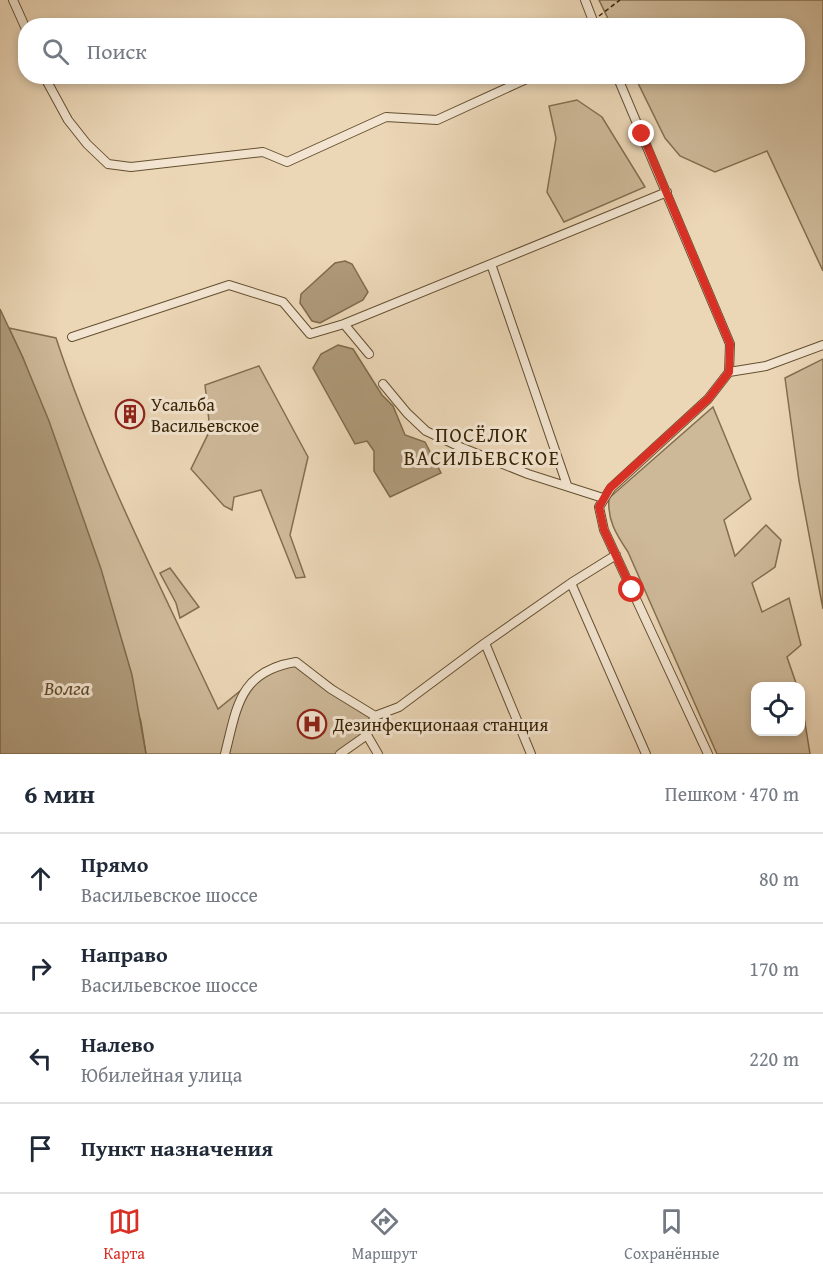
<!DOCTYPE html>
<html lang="ru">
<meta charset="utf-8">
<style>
body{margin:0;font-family:"Gentium Book Plus",serif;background:#f2f2f3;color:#1f2937}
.controls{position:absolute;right:18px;bottom:18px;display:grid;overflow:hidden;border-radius:12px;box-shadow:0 3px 9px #0003}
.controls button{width:54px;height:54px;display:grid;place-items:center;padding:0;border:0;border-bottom:2px solid #e0e1e3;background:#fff;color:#1f2937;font:30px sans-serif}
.stop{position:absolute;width:18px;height:18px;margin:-14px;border:4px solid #d93025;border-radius:50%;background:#fff}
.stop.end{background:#d93025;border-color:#fff;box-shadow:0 2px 6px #0008}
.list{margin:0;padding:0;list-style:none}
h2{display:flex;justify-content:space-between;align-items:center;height:78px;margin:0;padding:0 24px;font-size:26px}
h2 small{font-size:20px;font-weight:400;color:#747a83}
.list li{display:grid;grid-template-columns:39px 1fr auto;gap:18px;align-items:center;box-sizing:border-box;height:90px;padding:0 24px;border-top:2px solid #e0e1e3}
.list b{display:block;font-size:22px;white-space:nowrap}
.list p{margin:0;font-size:20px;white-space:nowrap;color:#747a83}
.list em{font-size:20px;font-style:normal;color:#747a83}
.icon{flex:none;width:33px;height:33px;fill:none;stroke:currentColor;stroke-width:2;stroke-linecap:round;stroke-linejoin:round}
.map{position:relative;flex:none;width:823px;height:754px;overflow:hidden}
.search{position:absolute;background:#fff;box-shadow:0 3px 9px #0003;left:18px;right:18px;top:18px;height:66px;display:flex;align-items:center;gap:15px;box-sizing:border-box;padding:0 21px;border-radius:24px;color:#747a83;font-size:22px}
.sheet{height:438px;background:#fff}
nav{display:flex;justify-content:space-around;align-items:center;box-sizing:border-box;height:84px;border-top:2px solid #e0e1e3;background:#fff;font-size:16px;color:#747a83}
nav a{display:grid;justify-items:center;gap:3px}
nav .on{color:#d93025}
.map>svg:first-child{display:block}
.green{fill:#cdb898;stroke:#826e4e;stroke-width:1.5}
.water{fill:#ae9979;stroke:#7f6a4a;stroke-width:1.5}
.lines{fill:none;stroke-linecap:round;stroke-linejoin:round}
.minor-casing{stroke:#655030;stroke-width:10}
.path{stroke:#382304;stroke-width:1.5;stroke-dasharray:4.5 3;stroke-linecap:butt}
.minor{stroke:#f2e4d0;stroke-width:8}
.route{stroke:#d93025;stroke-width:8}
.labels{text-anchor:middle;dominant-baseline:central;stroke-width:6;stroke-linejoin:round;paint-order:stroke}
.poi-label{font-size:18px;fill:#382304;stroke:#f2e4d0;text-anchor:start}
.neighbourhood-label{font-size:20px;letter-spacing:1.5px;fill:#382304;stroke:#f2e4d0}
.water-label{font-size:20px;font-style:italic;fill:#614c2d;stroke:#f2e4d0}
</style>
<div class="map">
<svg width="823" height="754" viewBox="0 0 823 754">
<rect width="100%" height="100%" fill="#ebd6b6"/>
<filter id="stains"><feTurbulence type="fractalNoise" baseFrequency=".00333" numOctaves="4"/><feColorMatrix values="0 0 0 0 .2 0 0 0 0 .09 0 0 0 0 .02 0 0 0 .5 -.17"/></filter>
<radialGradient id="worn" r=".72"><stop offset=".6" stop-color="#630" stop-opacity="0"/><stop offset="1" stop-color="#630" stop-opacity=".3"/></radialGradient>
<path class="green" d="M599,0H823V271L767,151L715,172L680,156L665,138L635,77L798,76V26L611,25Z
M577,100L602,117L645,187L564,222L547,192L556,138L549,106Z
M9,328L56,338C98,465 161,587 218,709L273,664L296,658L375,716L367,735L340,754H146L141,722L61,457L23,358Z
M823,359V609L799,481L785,378Z
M259,366L308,457L290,535L305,577L296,578L261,490L234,497L232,510L224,506L191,469L210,430L205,385Z
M713,407L751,499L724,520L735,556L766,525L781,540L775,567L752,583L762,612L789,598L801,645L787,657L797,686H756V732H800L801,698L810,754H717L628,552C616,534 607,520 609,498Z
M170,568L199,607L180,618L176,603L160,573Z"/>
<path class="water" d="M345,261L352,264L368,292L363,300L320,323L312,321L300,303L301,294L335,263Z
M0,309L23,358L49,421L101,569L132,675L146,754H0Z
M338,345L353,349L382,395L393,406L405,435L425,442L441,473L390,497L374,471V451L367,441L355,444L313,368L321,354Z"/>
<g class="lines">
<g class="minor-casing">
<path id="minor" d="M13,0L26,29
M585,0L595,26
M44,76L68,120L87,144L108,164L131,167L263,152L287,162L386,117L437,120L533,76
M617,76L730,344L729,372
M491,264L567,485
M344,324L369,354
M72,337L229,285L283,302L310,334L344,324L667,192
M729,372L766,366L823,345
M383,384L407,413L426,431L460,447L528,474L603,498
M571,583L646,754
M485,643L531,754
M367,735L378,754
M225,754C237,707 239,671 296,662L331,689L375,716
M340,754L367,735L375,716L399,707L485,643L571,583L616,555
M708,754L604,530L599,507L611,488L708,399L729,372"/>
</g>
<path class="path" d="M599,16L620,0"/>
<use href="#minor" class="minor"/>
</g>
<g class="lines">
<path class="route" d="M632,590L604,530L599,507L610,488L708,399L729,372L730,344L642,134"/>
</g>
<defs>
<g id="building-ring" transform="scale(1.5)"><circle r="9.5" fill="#f2e4d0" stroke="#8f2418" stroke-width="1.5"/><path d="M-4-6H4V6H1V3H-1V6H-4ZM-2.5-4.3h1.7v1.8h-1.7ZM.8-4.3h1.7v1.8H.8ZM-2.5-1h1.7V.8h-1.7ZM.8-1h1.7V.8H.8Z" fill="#8f2418"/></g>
<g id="hospital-ring" transform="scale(1.5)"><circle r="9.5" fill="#f2e4d0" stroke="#8f2418" stroke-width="1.5"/><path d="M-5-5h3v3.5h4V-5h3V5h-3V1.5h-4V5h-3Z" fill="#8f2418"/></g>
</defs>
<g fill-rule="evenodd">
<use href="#building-ring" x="130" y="414"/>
<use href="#hospital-ring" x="312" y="724"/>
</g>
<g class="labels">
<g class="poi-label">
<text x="151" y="404">Усальба<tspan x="151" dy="21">Васильевское</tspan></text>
<text x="333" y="724">Дезинфекционаая станция</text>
</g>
<g class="neighbourhood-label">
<text x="482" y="434">ПОСЁЛОК<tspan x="482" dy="23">ВАСИЛЬЕВСКОЕ</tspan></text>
</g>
<g class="water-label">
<text x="67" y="687">Волга</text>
</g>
</g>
<rect width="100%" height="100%" filter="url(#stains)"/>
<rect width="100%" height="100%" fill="url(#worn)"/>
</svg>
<div class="controls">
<button><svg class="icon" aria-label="locate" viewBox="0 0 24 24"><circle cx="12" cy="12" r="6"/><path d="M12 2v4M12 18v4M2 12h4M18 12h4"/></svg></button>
</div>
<div class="stop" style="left:632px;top:590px"></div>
<div class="stop end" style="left:642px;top:134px"></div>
<div class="search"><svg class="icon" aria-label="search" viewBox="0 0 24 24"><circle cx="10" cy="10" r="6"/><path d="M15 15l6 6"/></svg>Поиск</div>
</div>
<section class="sheet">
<h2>6 мин<small>Пешком · 470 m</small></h2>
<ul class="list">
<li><svg class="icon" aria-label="ahead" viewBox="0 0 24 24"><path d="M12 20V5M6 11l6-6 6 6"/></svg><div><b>Прямо</b><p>Васильевское шоссе</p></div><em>80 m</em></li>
<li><svg class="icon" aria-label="right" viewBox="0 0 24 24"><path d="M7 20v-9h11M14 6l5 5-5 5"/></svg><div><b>Направо</b><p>Васильевское шоссе</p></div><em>170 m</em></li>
<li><svg class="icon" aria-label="left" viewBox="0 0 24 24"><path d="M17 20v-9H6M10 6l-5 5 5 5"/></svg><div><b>Налево</b><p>Юбилейная улица</p></div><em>220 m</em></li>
<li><svg class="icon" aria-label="arrive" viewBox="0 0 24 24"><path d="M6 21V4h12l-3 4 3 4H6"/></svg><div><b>Пункт назначения</b></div></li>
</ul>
</section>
<nav>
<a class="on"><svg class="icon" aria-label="map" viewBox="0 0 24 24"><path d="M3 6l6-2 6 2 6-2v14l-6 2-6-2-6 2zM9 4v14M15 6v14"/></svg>Карта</a>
<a><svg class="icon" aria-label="directions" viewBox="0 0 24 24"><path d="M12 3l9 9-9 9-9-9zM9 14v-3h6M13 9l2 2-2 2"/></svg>Маршрут</a>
<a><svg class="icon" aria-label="saved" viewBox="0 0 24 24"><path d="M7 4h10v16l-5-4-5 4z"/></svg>Сохранённые</a>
</nav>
